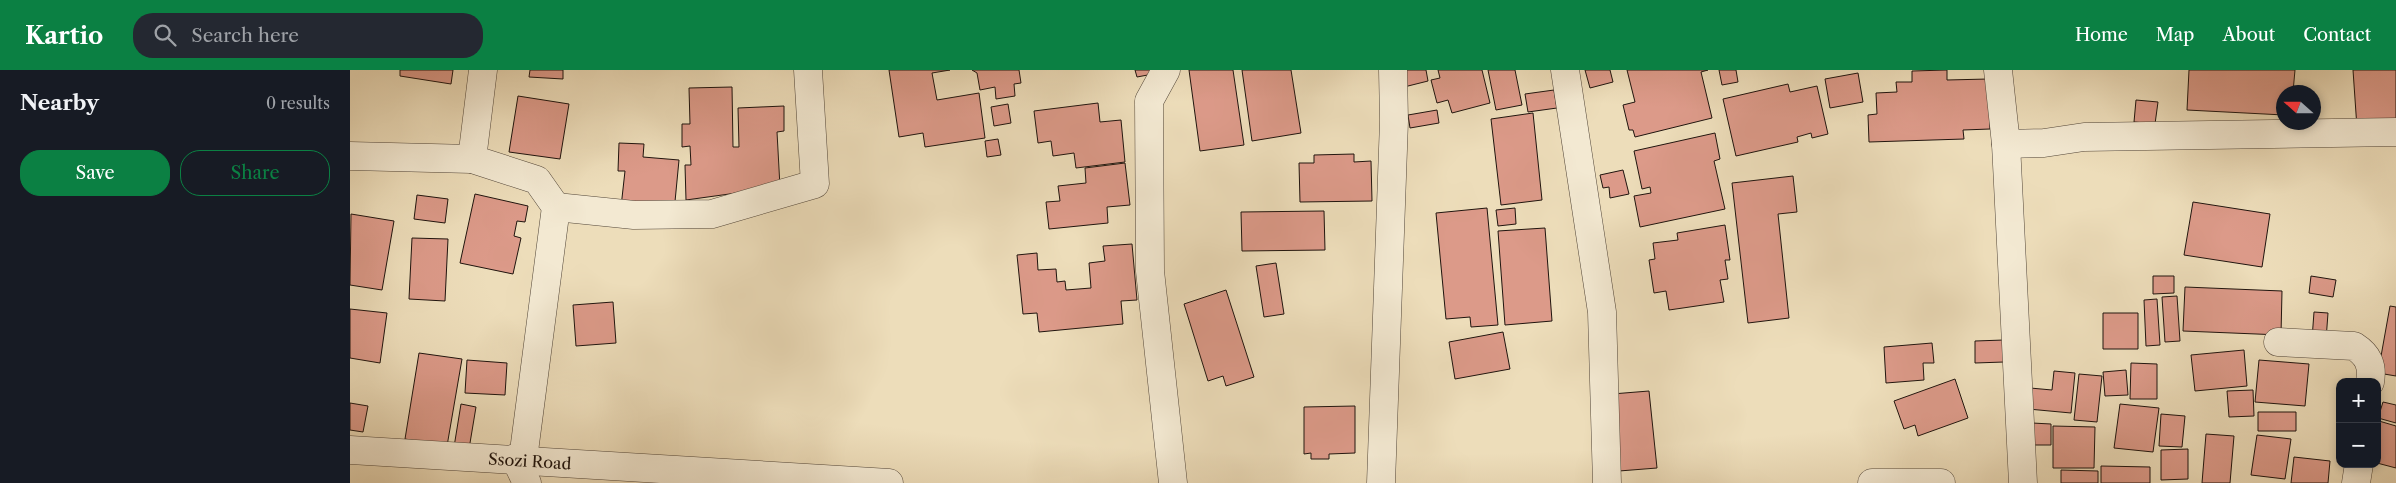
<!DOCTYPE html>
<meta charset="utf-8">
<style>
body{margin:0;font-family:"Libre Caslon Text",serif;background:#242831;color:#f1f3f6}
.controls{position:absolute;right:15px;bottom:15px;display:grid;overflow:hidden;border-radius:10px;box-shadow:0 2px 8px #0003}
.controls button{width:45px;height:45px;display:grid;place-items:center;padding:0;border:0;border-bottom:1px solid #363941;background:#171b24;color:#f1f3f6;font:25px sans-serif}
.compass{position:absolute;left:1926px;top:15px;width:45px;height:45px;border-radius:50%;background:#171b24;box-shadow:0 2px 8px #0003;rotate:291deg}
.list{margin:0;padding:0;list-style:none}
h2{display:flex;justify-content:space-between;align-items:center;height:65px;margin:0;padding:0 20px;font-size:21px}
h2 small{font-size:16px;font-weight:400;color:#9ea1a6}
.actions{display:flex;gap:10px;padding:15px 20px}
.actions a{flex:1;padding:11px 0;border:1px solid #0b8043;border-radius:20px;text-align:center;font-size:18px;color:#0b8043}
.actions .main{background:#0b8043;color:#fff}
.icon{flex:none;width:28px;height:28px;fill:none;stroke:currentColor;stroke-width:2;stroke-linecap:round;stroke-linejoin:round}
.map{position:relative;flex:none;width:2046px;height:413px;overflow:hidden}
header{display:flex;align-items:center;gap:30px;box-sizing:border-box;height:70px;padding:0 25px;background:#0b8043;color:#fff}
header strong{font-size:24px}
nav{display:flex;gap:28px;margin-inline-start:auto;font-size:18px}
.search{width:350px;height:45px;background:#242831;display:flex;align-items:center;gap:12px;box-sizing:border-box;padding:0 18px;border-radius:20px;color:#9ea1a6;font-size:19px}
main{display:flex}
aside{flex:1;background:#171b24}
.map>svg:first-child{display:block}
.building{fill:#dc9a89;stroke:#1f140e}
.lines{fill:none;stroke-linecap:round;stroke-linejoin:round}
.minor-casing{stroke:#524639;stroke-width:29}
.minor{stroke:#f3e9d2;stroke-width:28}
.labels{text-anchor:middle;dominant-baseline:central;stroke-width:4;stroke-linejoin:round;paint-order:stroke}
.street-label{font-size:16px;fill:#1f140e;stroke:#f3e9d2}
</style>
<header>
<strong>Kartio</strong>
<div class="search"><svg class="icon" aria-label="search" viewBox="0 0 24 24"><circle cx="10" cy="10" r="6"/><path d="M15 15l6 6"/></svg>Search here</div>
<nav><a>Home</a><a>Map</a><a>About</a><a>Contact</a></nav>
</header>
<main>
<aside>
<h2>Nearby<small>0 results</small></h2>
<ul class="list">
</ul>
<div class="actions"><a class="main">Save</a><a>Share</a></div>
</aside>
<div class="map">
<svg width="2046" height="413" viewBox="0 0 2046 413">
<rect width="100%" height="100%" fill="#edddba"/>
<filter id="stains"><feTurbulence type="fractalNoise" baseFrequency=".004" numOctaves="4"/><feColorMatrix values="0 0 0 0 .2 0 0 0 0 .09 0 0 0 0 .02 0 0 0 .5 -.17"/></filter>
<radialGradient id="worn" r=".72"><stop offset=".6" stop-color="#630" stop-opacity="0"/><stop offset="1" stop-color="#630" stop-opacity=".3"/></radialGradient>
<path class="building" d="M50,0H103L101,14L50,6Z
M180,0H213V9L179,7Z
M539,0H600L582,3L587,30L629,23L635,68L575,77L573,63L549,67Z
M622,0H669L671,13L664,14L665,26L646,29L645,17L630,20L627,3Z
M785,0H802L803,4L787,7Z
M839,0H883L894,75L850,81Z
M892,0H941L951,63L902,71Z
M1050,0H1076L1078,11L1054,17Z
M1088,0H1132L1140,33L1102,43L1098,30L1087,33L1081,10L1090,8Z
M1138,0H1165L1172,35L1146,40Z
M1235,0H1260L1263,12L1240,18Z
M1277,0H1358L1351,2L1362,48L1285,67L1283,60H1279L1273,35L1285,32Z
M1369,0H1386L1388,12L1372,15Z
M1597,0V10L1638,9L1640,59L1613,60L1614,69L1519,72L1518,45L1527,44L1526,23L1547,22L1546,12H1562V1Z
M1839,0H1945L1943,22H1934V45L1837,40Z
M2003,0H2046V55L2007,58Z
M1508,3L1513,32L1480,38L1475,9Z
M1438,14L1440,22L1467,16L1478,64L1462,68L1461,63L1447,67L1448,72L1386,86L1373,29Z
M382,17L383,77H389L388,38L434,36V61L427,62L430,117L336,130L335,95H341L340,76L332,77V54H340L339,18Z
M1204,20L1207,38L1178,42L1175,24Z
M168,26L219,34L210,89L159,82Z
M1786,30L1808,32L1805,54L1784,52Z
M748,33L750,52L771,50L775,92L726,98L724,83L703,86L701,71L688,73L684,41Z
M658,34L661,53L644,56L641,37Z
M1087,40L1089,53L1060,58L1058,45Z
M1183,43L1192,130L1151,135L1141,49Z
M1365,63L1370,89L1364,91L1375,139L1290,157L1284,126L1301,123L1300,117L1292,119L1284,81Z
M648,69L651,85L637,87L635,71Z
M269,73L294,74L293,87L329,90L324,142L271,137L275,101H268Z
M1004,84V92L1021,91L1022,131L950,132L949,93H964V85Z
M775,93L780,135L757,137L758,153L699,159L696,132L710,131L708,116L736,113L735,98Z
M1273,100L1279,124L1260,128L1259,117L1253,118L1250,105Z
M1443,106L1447,142L1428,144L1439,248L1398,253L1382,113Z
M125,124L178,136L175,152L167,151L164,166L171,168L163,204L110,193Z
M67,125L98,129L95,153L64,149Z
M1843,132L1920,144L1912,197L1834,185Z
M1137,138L1148,255L1121,257L1120,247L1096,249L1086,143Z
M1165,138L1166,154L1148,156L1146,140Z
M974,141L975,180L892,181L891,142Z
M1,144L44,151L32,220L0,215Z
M1375,155L1380,190H1375L1378,209L1370,210L1374,232L1319,240L1316,221L1304,223L1299,190L1305,189L1303,173L1328,170L1327,163Z
M1195,158L1202,251L1155,255L1148,161Z
M62,168L98,169L95,231L59,229Z
M782,174L787,230L771,231L773,254L689,262L687,243L673,244L667,185L687,183L688,200L706,199L707,212L715,211L716,220L741,218L739,193L755,191L753,176Z
M926,193L934,244L914,247L906,196Z
M1803,206H1824V223L1803,224Z
M1961,206L1986,210L1983,227L1959,223Z
M1835,217L1932,221L1931,265L1833,261Z
M876,220L904,307L876,316L873,306L858,311L834,234Z
M1827,226L1830,271L1815,272L1812,227Z
M1807,229L1810,275L1796,276L1794,230Z
M263,232L266,273L226,276L223,235Z
M2040,236L2046,237V306L2028,303Z
M0,239L37,243L30,293L0,288Z
M1964,242L1978,243L1976,270L1962,269Z
M1753,243H1788V279H1753Z
M1153,262L1160,299L1105,309L1099,272Z
M1654,270V292L1625,293V271Z
M1582,273L1584,293H1573L1574,310L1536,313L1534,277Z
M1894,280L1897,316L1845,321L1841,285Z
M69,283L112,289L97,376L55,369Z
M117,290L157,293L155,325L115,323Z
M1909,290L1959,294L1955,336L1905,332Z
M1781,293L1807,294V329H1780Z
M1776,300L1778,325L1755,326L1753,302Z
M1704,301L1725,303L1721,343L1678,339L1680,318L1702,320Z
M1729,304L1752,306L1747,352L1724,350Z
M1605,309L1618,348L1568,366L1565,355L1554,359L1544,331Z
M1903,320L1904,346L1879,347L1877,321Z
M1299,321L1307,398L1269,401L1262,324Z
M2033,332L2046,335V353L2028,348Z
M0,333L18,336L13,362L0,360Z
M111,334L126,337L119,379L104,377Z
M1770,334L1809,338L1803,382L1764,378Z
M1005,336V383L979,384V389H961V383L954,384V337Z
M1908,342H1946V361H1908Z
M1811,344L1835,346L1832,377L1809,376Z
M2029,351L2046,356V398L2027,393Z
M1682,353L1701,354V375H1682Z
M1703,356L1745,357L1744,398H1703Z
M1856,364L1884,366L1880,413H1852Z
M1907,365L1941,369L1935,409L1901,405Z
M1838,379V409L1811,410V380Z
M1944,387L1980,391L1978,413H1941Z
M1751,396L1800,397V413H1751Z
M1711,400L1748,401V413H1711Z"/>
<g class="lines">
<g class="minor-casing">
<g id="minor">
<path d="M133,0L122,89L187,110L206,137L173,389"/>
<path d="M816,0L799,31L800,201L823,413"/>
<path d="M1215,0L1252,242L1257,413"/>
<path d="M1648,0L1656,74L1673,413"/>
<path d="M1656,74L1694,73L1734,67L2046,62"/>
<path d="M0,86L122,89"/>
<path d="M206,137L284,145L362,144L465,114L458,0"/>
<path d="M1928,272L2004,276C2018,285 2023,295 2020,312"/>
<path id="s1" d="M0,380L539,413"/>
<path d="M165,388L177,413"/>
<path d="M1031,413L1044,51L1043,0"/>
<path d="M1522,413H1591"/>
<path d="M2006,413L2009,394"/>
</g>
</g>
<use href="#minor" class="minor"/>
</g>
<g class="labels">
<g class="street-label">
<text stroke="none"><textPath href="#s1" startOffset="180">Ssozi Road</textPath></text>
</g>
</g>
<rect width="100%" height="100%" filter="url(#stains)"/>
<rect width="100%" height="100%" fill="url(#worn)"/>
</svg>
<div class="controls">
<button>+</button>
<button>−</button>
</div>
<svg class="compass" viewBox="-18 -18 36 36"><path d="M0-13l5 13h-10z" fill="#e53935"/><path d="M0 13l5-13h-10z" fill="#9ea1a6"/></svg>
</div>
</main>
